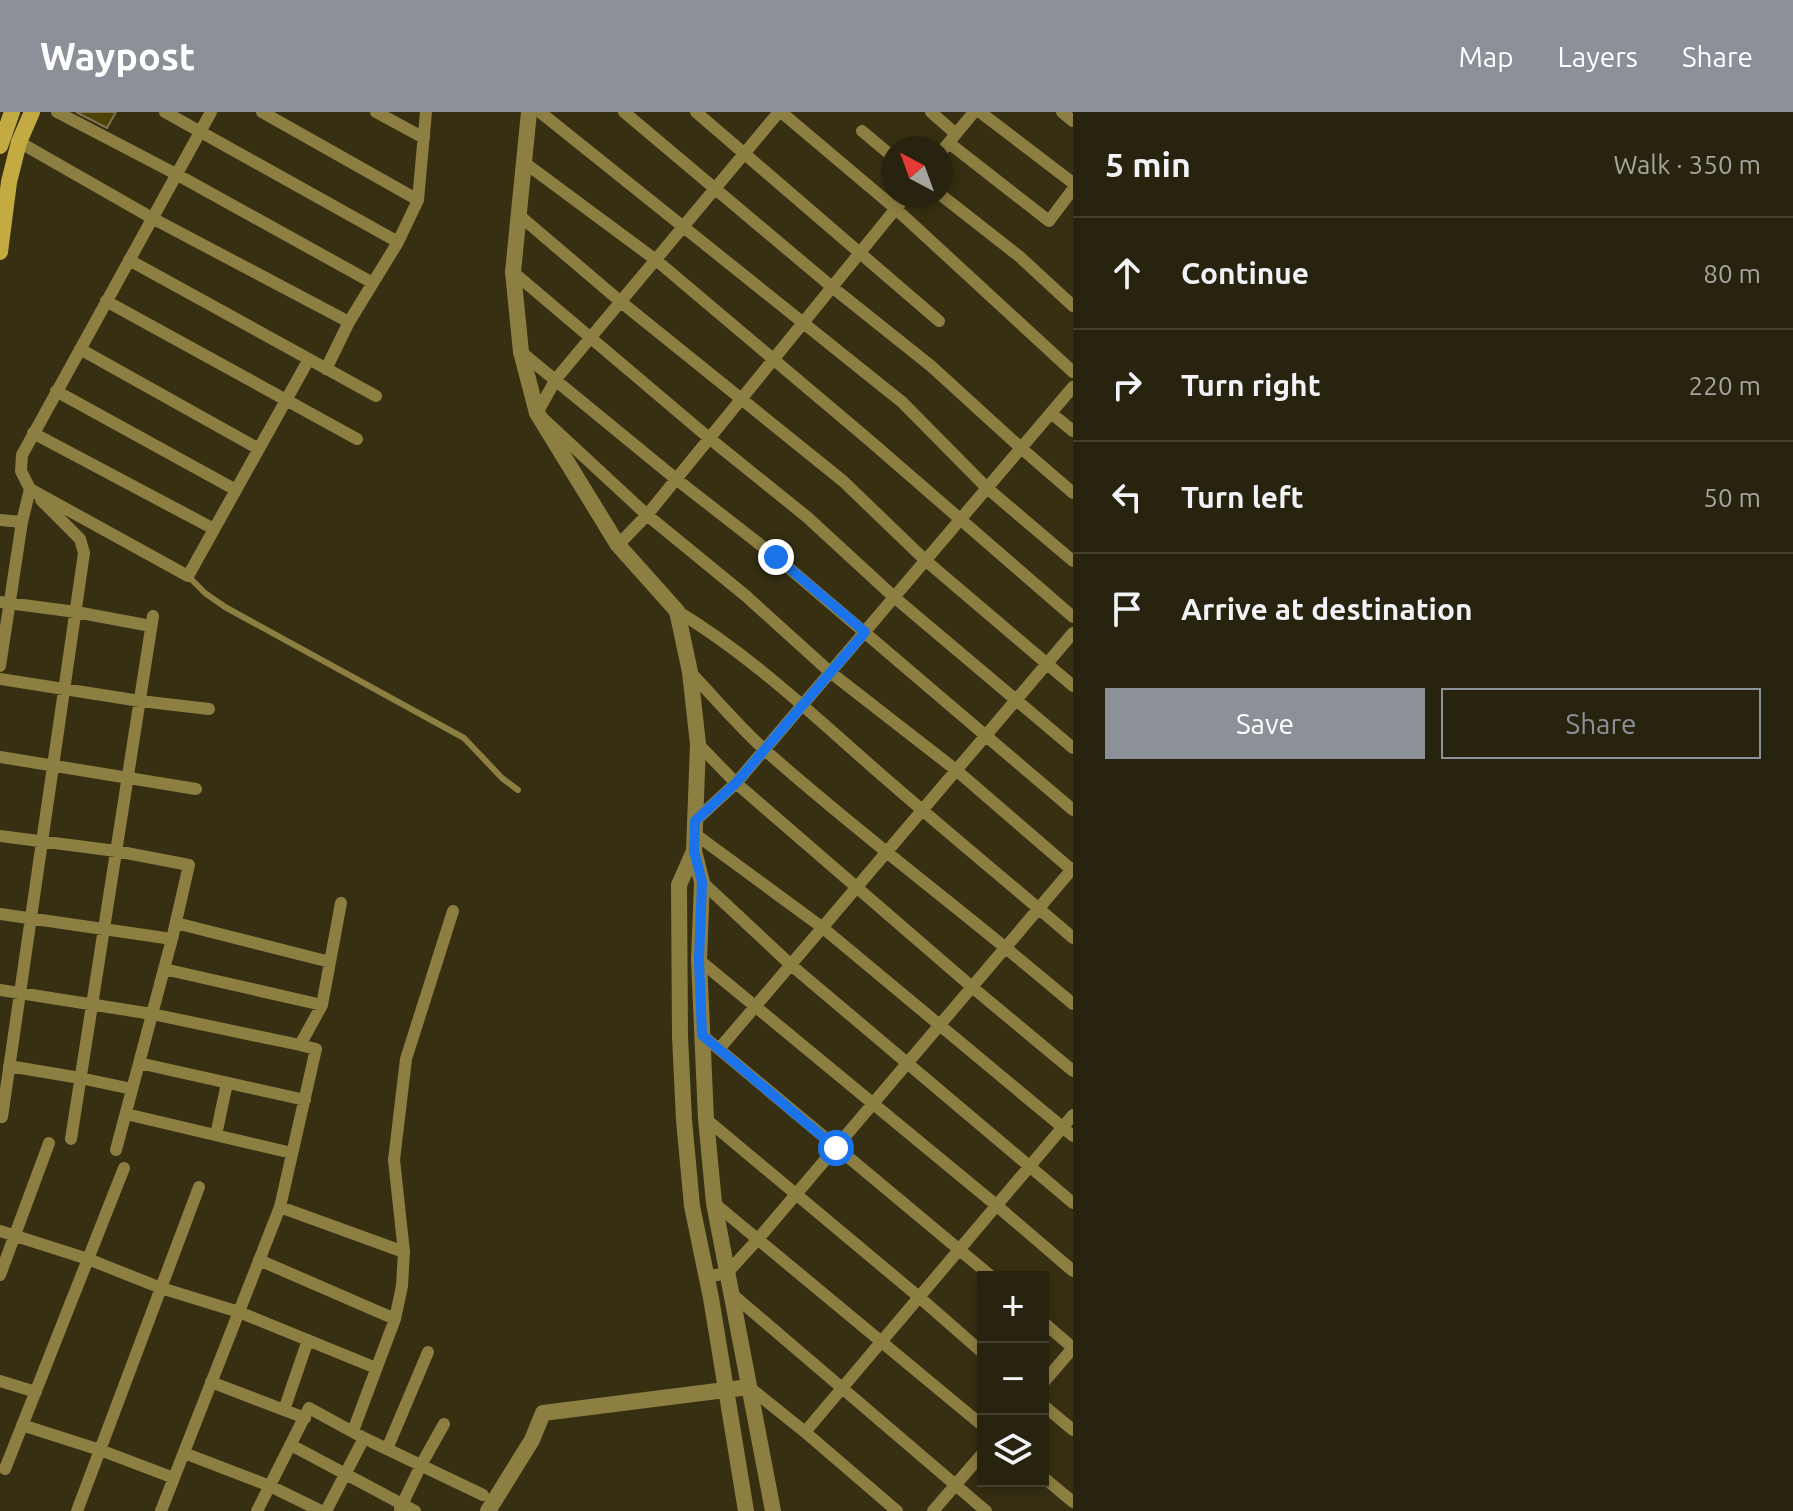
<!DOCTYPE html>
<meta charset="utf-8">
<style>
body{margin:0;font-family:Ubuntu,sans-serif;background:#302b17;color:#f1f3f6}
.controls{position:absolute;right:24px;bottom:24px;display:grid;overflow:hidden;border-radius:0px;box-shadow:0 4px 12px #0003}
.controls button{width:72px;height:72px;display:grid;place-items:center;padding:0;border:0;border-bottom:2px solid #44402e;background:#28230e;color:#f1f3f6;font:40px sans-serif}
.compass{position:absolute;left:881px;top:24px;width:72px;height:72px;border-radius:50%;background:#28230e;box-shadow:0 4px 12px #0003;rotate:319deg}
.stop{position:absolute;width:24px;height:24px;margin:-18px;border:6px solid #1a73e8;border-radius:50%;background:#fff}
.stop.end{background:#1a73e8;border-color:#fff;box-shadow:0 2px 8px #0008}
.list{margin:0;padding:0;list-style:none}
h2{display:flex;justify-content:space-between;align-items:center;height:104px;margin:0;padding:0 32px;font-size:34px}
h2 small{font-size:26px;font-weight:400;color:#a5a49e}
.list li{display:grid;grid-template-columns:52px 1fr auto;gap:24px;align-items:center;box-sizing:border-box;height:112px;padding:0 32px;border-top:2px solid #44402e}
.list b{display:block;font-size:30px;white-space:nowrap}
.list em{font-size:26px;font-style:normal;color:#a5a49e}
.actions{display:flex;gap:16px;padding:24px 32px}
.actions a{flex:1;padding:18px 0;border:2px solid #8c9099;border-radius:0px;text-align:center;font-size:28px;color:#8c9099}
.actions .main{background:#8c9099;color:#fff}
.icon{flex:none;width:44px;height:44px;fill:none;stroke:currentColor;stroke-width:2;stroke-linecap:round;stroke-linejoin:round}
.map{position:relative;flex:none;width:1073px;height:1399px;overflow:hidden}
header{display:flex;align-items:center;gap:48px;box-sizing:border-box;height:112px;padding:0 40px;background:#8c9099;color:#fff}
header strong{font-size:38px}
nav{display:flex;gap:44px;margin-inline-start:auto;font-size:28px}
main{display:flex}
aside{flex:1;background:#28230e}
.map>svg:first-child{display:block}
.building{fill:#4e4205;stroke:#7d7556;stroke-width:2}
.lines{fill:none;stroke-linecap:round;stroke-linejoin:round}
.service{stroke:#8d7e41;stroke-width:6}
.minor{stroke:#8d7e41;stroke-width:12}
.tertiary{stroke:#8d7e41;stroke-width:16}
.secondary{stroke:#c3ab42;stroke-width:16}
.route{stroke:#1a73e8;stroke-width:10}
</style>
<header>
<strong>Waypost</strong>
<nav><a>Map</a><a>Layers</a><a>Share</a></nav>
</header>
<main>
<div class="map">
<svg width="1073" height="1399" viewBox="0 0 1073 1399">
<rect width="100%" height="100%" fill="#362f12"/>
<path class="building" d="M76,0H116L107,16Z"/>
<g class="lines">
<path class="service" d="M188,464L205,481L225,495L464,626L502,666L518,678"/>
<path class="minor" d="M57,0L176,62L371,170
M165,0L398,130
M211,0L22,343L21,359L30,377L188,464L309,247
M262,0L418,88
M376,0L424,26
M540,0L902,290L987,376L1073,449
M624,0L832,175L931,254L1021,336L1073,381
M696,0L939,209
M779,0L556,267L537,301L647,403L746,484L830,560L956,658L1073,759
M781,0L896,97L1073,260
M931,0L956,22
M980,0L1073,71
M1062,0L1073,9
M862,19L893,45
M19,30L152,106L349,210
M949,31L1049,109L1073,77
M941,40L974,0
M525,51L656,148L869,328L1073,505
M941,83L1020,145L1073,194
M520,104L621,190L843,369L925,448L1073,574
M129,148L376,284
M513,160L709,326L807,405L894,485L1073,636
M106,189L357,327
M80,237L259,337
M521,240L676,367L776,445L1073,698
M326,257L349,210L398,130L418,88L426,0
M56,279L236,378
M1051,301L1073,319
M33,321L214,417
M0,408L22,410
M618,433L647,403L906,84
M0,490L76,500L151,514
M677,499C750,543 813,603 877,659C942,716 1008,770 1073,826
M0,554L22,410L30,377
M690,560C715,586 739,615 766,639C865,727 973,806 1073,892
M0,567L140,589L209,597
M698,632L736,671L972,875L1073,959
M0,645L196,677
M695,709L736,671L1073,275
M695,722L823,816L1073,1024
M0,724L116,739L189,753L172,827L116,1038
M702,770L791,853L1073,1091
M0,802L172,827
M176,811L330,850
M699,848L996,1093L1073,1159
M164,857L322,893
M0,878L152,902L300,933
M702,923L992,1165
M719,937L1073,521
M139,951L305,988
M9,954L80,966L132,977
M126,1002L292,1041
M2,1005L84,441L80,427L41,388
M706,1007L919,1185L983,1241
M216,1023L227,971
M71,1027L153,504
M714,1091L983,1314
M280,1095L404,1140
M0,1119L88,1147L161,1176L239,1200L376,1256
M259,1148L395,1207
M0,1163L49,1031
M706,1165L727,1161L758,1127L1073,756
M732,1182L986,1399
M1043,1210L1073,1236L1043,1271
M0,1269L36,1280
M211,1270L305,1306
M749,1275L805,1320L897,1399
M1043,1293L1073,1318
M284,1298L308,1228
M22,1313L100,1338L174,1366
M353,1319L395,1207L402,1174L404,1140L394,1048L406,947L453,799
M805,1320L1073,1003
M291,1333L415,1399
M387,1337L428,1240
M184,1341L270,1374L321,1399
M5,1357L124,1056
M1043,1365L1073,1390
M400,1397L421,1353L444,1312
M77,1399L199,1075
M161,1399L280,1095L316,937L300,933L322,893L341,791
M257,1399L309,1296L364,1326L483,1383
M326,1399L364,1326
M933,1399L983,1341"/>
<path class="tertiary" d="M529,0L513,160L521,240L537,301L618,433L677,499L690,560L698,632L694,739L679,773L680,924L684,1008L692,1094L711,1186L746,1399
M694,739L702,770L699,848L706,1007L714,1091L773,1399
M488,1399L532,1328L543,1301L749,1275"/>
<path class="secondary" d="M0,34L12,0
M0,140L9,70L19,30L32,0"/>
</g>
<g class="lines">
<path class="route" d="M776,445L865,520L736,671L695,709L694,739L702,770L699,848L702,923L836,1036"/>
</g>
</svg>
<div class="controls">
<button>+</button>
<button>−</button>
<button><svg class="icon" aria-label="layers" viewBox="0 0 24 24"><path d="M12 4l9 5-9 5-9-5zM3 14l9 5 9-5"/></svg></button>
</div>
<svg class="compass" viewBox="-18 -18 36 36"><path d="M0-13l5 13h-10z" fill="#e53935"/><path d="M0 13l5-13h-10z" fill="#a5a49e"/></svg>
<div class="stop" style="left:836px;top:1036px"></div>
<div class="stop end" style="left:776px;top:445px"></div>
</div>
<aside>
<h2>5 min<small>Walk · 350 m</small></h2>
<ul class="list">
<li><svg class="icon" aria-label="ahead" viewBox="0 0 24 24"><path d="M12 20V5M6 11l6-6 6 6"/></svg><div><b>Continue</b></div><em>80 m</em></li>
<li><svg class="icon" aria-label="right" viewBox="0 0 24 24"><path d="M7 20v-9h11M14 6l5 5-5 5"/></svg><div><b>Turn right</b></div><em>220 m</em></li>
<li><svg class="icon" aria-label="left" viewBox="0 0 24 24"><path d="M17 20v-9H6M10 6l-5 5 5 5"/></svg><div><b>Turn left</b></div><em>50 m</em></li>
<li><svg class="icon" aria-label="arrive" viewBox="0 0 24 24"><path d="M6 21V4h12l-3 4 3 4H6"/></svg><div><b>Arrive at destination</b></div></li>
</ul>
<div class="actions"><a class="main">Save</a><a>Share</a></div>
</aside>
</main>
